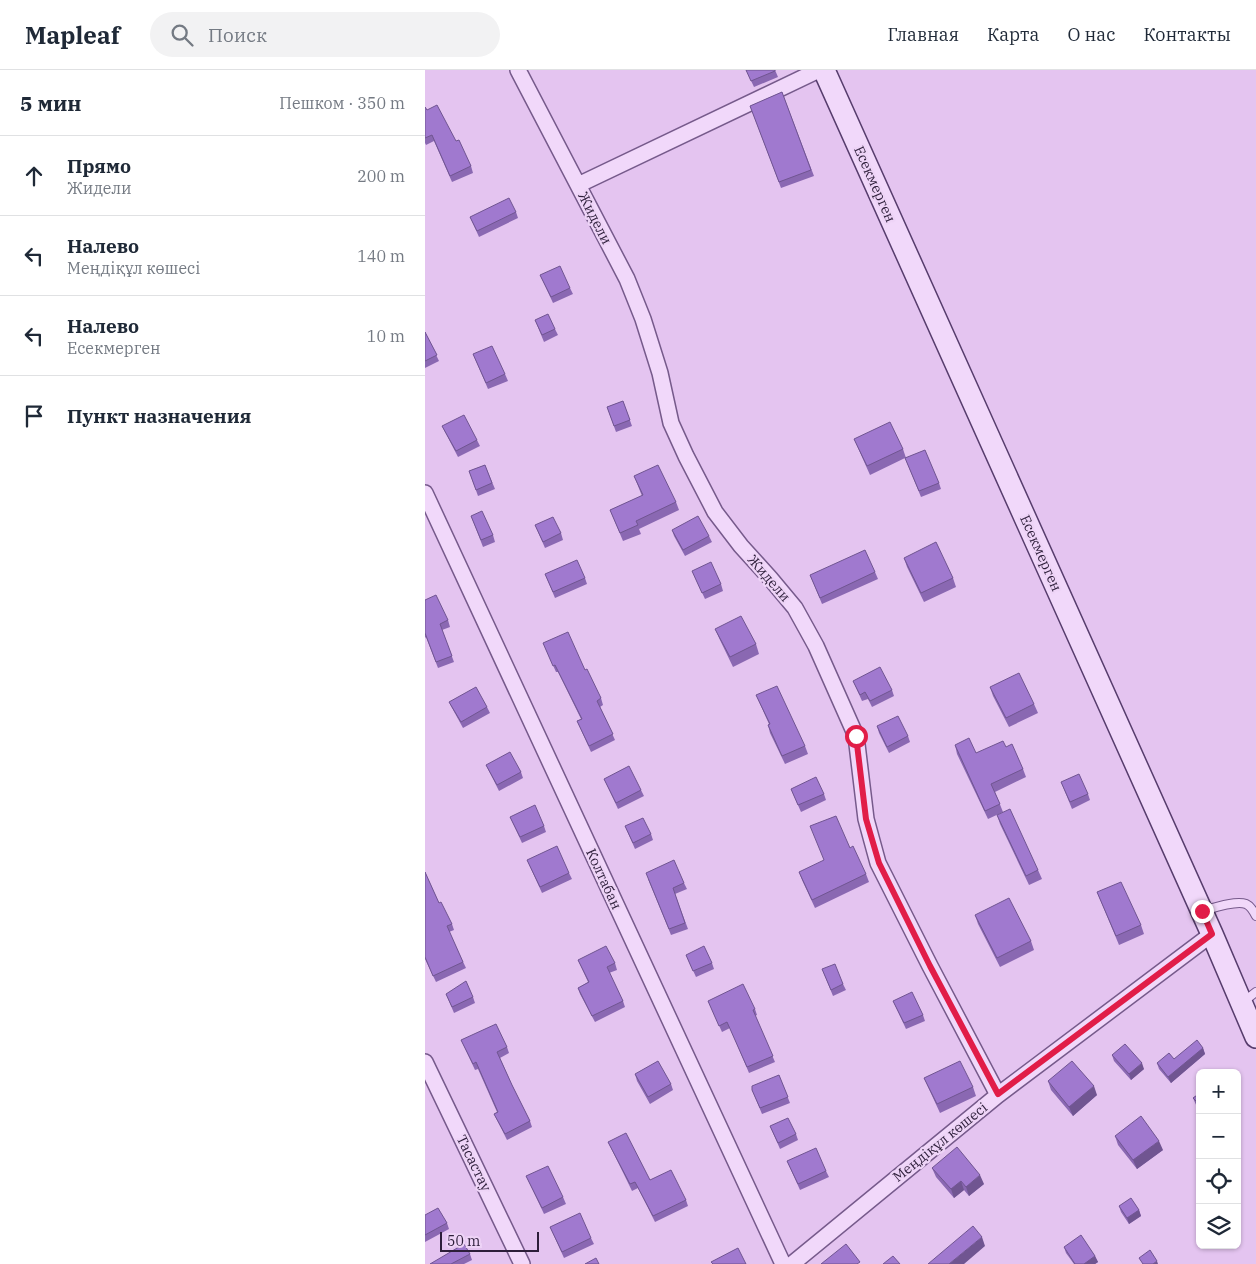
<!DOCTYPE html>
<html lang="ru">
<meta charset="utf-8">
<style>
body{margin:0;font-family:"IBM Plex Serif",serif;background:#f2f2f3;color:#1f2937}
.controls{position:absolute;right:15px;bottom:15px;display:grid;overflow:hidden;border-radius:8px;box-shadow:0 1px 4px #0004}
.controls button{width:45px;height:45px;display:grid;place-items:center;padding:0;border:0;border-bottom:1px solid #e0e1e3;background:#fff;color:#1f2937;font:25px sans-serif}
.scale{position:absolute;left:15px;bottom:12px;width:99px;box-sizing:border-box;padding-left:5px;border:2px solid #2d1e3a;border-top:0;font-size:14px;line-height:18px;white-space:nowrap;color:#2d1e3a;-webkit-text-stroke:4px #eed4f7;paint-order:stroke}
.stop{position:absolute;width:15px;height:15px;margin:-11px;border:4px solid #e11d48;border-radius:50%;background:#fff}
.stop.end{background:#e11d48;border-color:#fff;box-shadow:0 1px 5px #0008}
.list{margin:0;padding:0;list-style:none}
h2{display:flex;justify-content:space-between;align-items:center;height:65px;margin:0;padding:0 20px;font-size:21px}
h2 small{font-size:16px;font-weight:400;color:#747a83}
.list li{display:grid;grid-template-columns:32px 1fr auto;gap:15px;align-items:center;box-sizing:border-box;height:80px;padding:0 20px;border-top:1px solid #e0e1e3}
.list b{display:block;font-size:19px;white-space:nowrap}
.list p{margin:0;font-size:16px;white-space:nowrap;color:#747a83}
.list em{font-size:16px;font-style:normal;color:#747a83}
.icon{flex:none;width:28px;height:28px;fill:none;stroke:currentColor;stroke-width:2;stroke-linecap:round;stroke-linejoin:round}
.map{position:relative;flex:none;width:831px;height:1194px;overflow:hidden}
header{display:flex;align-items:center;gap:30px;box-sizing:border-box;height:70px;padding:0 25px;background:#fff;border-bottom:1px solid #e0e1e3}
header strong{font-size:24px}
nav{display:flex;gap:28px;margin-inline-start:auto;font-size:18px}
.search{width:350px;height:45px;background:#f2f2f3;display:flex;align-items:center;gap:12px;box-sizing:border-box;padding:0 18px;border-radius:28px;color:#747a83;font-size:19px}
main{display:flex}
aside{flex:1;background:#fff}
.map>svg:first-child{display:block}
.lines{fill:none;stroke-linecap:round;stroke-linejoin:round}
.lane-casing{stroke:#765a8b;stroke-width:10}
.street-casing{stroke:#765a8b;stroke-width:18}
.secondary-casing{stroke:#573d6d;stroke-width:24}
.lane{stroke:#f1d8fa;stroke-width:8}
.street{stroke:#f1d8fa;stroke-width:15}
.secondary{stroke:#f1d8fa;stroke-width:21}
.wall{fill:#8a68b2}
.shaded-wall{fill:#705591}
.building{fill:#a079cf;stroke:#705591}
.route{stroke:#e11d48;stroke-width:6}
.labels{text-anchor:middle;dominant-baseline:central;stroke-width:4.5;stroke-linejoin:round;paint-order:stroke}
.street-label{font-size:14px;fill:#2d1e3a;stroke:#eed4f7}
</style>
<header>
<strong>Mapleaf</strong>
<div class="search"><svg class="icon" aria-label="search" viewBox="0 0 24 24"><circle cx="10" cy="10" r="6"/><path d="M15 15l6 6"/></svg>Поиск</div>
<nav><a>Главная</a><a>Карта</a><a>О нас</a><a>Контакты</a></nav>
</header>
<main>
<aside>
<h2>5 мин<small>Пешком · 350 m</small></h2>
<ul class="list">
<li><svg class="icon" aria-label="ahead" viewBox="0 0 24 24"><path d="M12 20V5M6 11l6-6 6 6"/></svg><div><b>Прямо</b><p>Жидели</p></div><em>200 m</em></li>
<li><svg class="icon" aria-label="left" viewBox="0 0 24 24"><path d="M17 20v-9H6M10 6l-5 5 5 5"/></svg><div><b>Налево</b><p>Меңдіқұл көшесі</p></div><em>140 m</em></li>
<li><svg class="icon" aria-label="left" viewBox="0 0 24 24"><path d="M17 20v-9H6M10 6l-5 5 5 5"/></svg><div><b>Налево</b><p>Eсекмерген</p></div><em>10 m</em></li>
<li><svg class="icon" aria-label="arrive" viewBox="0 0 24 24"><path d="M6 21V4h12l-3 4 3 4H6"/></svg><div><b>Пункт назначения</b></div></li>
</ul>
</aside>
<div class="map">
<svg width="831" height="1194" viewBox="0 0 831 1194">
<rect width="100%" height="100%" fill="#e4c4f0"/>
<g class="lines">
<g class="lane-casing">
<path id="lane" d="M777,841C788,838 811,830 821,834C826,836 829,842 831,846
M818,932L831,922"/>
</g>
<g class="street-casing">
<path id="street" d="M93,0L202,209L218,249L235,303L246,353L261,386L290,442L316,476L345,508L370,538L391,576L431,666L441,749L453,793L505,896L573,1025
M153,115L394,0
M0,423L358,1194
M0,992L97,1194
M367,1194L573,1025L787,864"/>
</g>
<g class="secondary-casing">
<path id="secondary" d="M399,0L787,864L831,967"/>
</g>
<use href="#lane" class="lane"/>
<use href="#street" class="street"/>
<use href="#secondary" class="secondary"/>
</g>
<path class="wall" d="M321,0H350L353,7L329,17Z
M357,22L389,106L356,118L325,36Z
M0,37L46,96L48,103L27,112L9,71L1,75L0,73Z
M91,142L93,148L54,167L45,147Z
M115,205L145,218L148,224L128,233Z
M110,250L130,259L133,265L119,272Z
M0,262L14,291L0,298Z
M48,284L80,304L83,311L63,319Z
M198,331L207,356L191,362L182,337Z
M17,356L52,370L55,376L33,387L20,362Z
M429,369L478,379L481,388L514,413L516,419L496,427L480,388L445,405Z
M60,395L70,419L53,426L44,401Z
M209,406L251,432L254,440L214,459L216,464L198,471L185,440L217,426Z
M46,446L68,465L70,472L58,477Z
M110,455L136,463L138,470L120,478Z
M247,460L284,466L287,472L260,486L249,466Z
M479,488L528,508L531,517L499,532L482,497Z
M267,501L296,514L298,521L280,529Z
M450,502L453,509L397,534L385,505Z
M120,504L160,508L162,514L130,528Z
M0,530L23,550L25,557L17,560L29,592L13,598L1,567L0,568Z
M290,559L331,574L334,584L308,597L294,568Z
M118,573L160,600L176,628L178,635L175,637L190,670L166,682L152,651L156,649L133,602H131Z
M428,611L467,620L469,626L447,637L443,629L437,631Z
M565,617L609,634L613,643L584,657L568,626Z
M331,625L380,676L383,684L360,694L345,663L343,655L344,654Z
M24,632L62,637L65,643L38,658L27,638Z
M452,656L483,666L485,672L464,683L454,663Z
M530,675L551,683L581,677L598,699L601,707L570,722L578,742L563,749L532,684Z
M61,695L96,702L98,708L74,721Z
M179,709L216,720L219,726L193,739Z
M636,712L663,724L665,730L647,739Z
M366,719L399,724L401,730L376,742Z
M572,745L613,800L617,809L604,815L575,754Z
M85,747L119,756L121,762L97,773Z
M200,756L226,764L228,770L210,779Z
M102,790L144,803L147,809L117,823Z
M0,802L14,833L27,854L29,860L24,862L41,898L11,912L0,889Z
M374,802L441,804L444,812L390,838L377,810Z
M223,809L259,813L262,819L250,824L263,859L246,865Z
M672,822L716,855L719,864L694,875Z
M550,845L606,871L609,880L575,897L553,854Z
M261,885L287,893L289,899L271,907Z
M153,890L190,893L192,900L184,903L198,931L200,937L170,952L155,924L153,918L163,912Z
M397,899L418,914L421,920L408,926Z
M21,924L48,927L50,933L29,943Z
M283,931L330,939L332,945L330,946L350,992L324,1003L305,958L297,962Z
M468,931L498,945L500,951L481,959Z
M36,970L82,977L84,983L75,988L87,1015L105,1051L107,1057L82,1070L69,1044L72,1042L53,999L50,1000Z
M778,978L780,984L746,1013L734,999L732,993L749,989Z
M687,985L719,999L706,1010L689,991Z
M210,1004L246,1014L248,1020L225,1034L212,1011Z
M354,1005L365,1033L337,1044L327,1020Z
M499,1008L548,1017L551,1026L515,1043L503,1017Z
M623,1011L672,1025L648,1046L626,1020Z
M775,1023V1041L772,1037L768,1028Z
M345,1056L371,1064L373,1070L355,1079Z
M690,1066L738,1080L712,1099L693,1075Z
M183,1072L225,1110L261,1130L263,1136L230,1152L213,1118L207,1121L186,1078Z
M362,1091L401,1101L404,1107L375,1120Z
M507,1098L559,1114L544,1126L539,1120L529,1128L511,1107Z
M101,1106L138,1127L141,1134L119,1144Z
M694,1136L714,1140L716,1146L704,1154L696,1142Z
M0,1145L22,1153L24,1159L0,1172Z
M125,1157L166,1168L169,1174L139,1188Z
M639,1177L670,1186L673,1192L670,1194H649L641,1183Z
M45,1184L47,1190L39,1194H5Z"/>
<path class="shaded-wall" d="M778,978L780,984L746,1013L743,1007Z
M717,993L719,999L706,1010L704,1004Z
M669,1016L672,1025L648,1046L644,1037Z
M812,1024L815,1033L812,1036Z
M734,1071L738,1080L712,1099L708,1090Z
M555,1105L559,1114L544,1126L541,1117Z
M536,1111L539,1120L529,1128L526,1119Z
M714,1140L716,1146L704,1154L702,1148Z
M557,1167L560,1176L539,1194H524Z
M670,1186L673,1192L670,1194H659Z
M732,1191L733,1194H728Z"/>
<path class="building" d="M321,0H350V1L326,11Z
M357,22L386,100L354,112L325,36Z
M12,35L31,71L34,70L46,96L25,106L7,65L0,68V37L2,40Z
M84,128L91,142L52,161L45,147Z
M135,196L145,218L126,227L115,205Z
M123,244L130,259L117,265L110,250Z
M0,262L12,285L0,291Z
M67,276L80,304L61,313L48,284Z
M198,331L205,350L189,356L182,337Z
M39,345L52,370L31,381L17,356Z
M465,352L478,379L442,396L429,369Z
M500,380L514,413L494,421L480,388Z
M60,395L67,413L51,420L44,401Z
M233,395L251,432L211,451L213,455L195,463L185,440L218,425L209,406Z
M57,441L68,465L56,470L46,446Z
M273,446L284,466L258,480L247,460Z
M128,447L136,463L118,472L110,455Z
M511,472L528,508L496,523L479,488Z
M440,480L450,502L395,528L385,505Z
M152,490L160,508L128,522L120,504Z
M286,492L296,514L277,523L267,501Z
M11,525L23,550L15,554L27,586L11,592L0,563V530Z
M316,546L331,574L305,587L290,559Z
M143,562L160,600L162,599L176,628L172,631L188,664L164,676L152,651L157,649L130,595L128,596L118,573Z
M455,597L467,620L445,631L440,622L435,625L428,611Z
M594,603L609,634L581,648L565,617Z
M352,616L380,676L357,686L343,655L345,654L331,625Z
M51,617L62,637L36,652L24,632Z
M473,646L483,666L462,677L452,656Z
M544,668L551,683L578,671L581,677L587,674L598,699L566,714L575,734L560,741L530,675Z
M85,682L96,702L72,715L61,695Z
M204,696L216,720L191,733L179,709Z
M654,704L663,724L645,732L636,712Z
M391,707L399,724L373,735L366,719Z
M110,735L119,756L95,767L85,747Z
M585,739L613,800L601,806L572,745Z
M411,746L425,778L428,776L441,804L387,830L374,802L399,790L385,756Z
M218,748L226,764L208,773L200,756Z
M132,776L144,803L115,817L102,790Z
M249,790L259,813L248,818L260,853L244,859L221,803Z
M0,802L14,833L16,832L27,854L22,856L38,892L8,906L0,887Z
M696,812L716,855L691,866L672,822Z
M584,828L606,871L572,888L550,845Z
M181,876L190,893L182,897L198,931L167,946L153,918L164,912L153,890Z
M279,876L287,893L268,901L261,885Z
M410,894L418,914L406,920L397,899Z
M41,911L48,927L27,937L21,924Z
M318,914L330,939L328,940L348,986L322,997L302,952L294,956L283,931Z
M487,922L498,945L479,953L468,931Z
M71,954L82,977L72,982L87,1015L105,1051L80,1064L69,1044L73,1042L51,992L48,994L36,970Z
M772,970L778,978L743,1007L732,993L744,983L749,989Z
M700,974L717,993L704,1004L687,985Z
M233,991L246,1014L223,1027L210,1004Z
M535,991L548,1017L512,1034L499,1008Z
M647,991L669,1016L644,1037L623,1011Z
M354,1005L363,1027L335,1038L327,1020V1016Z
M775,1023V1035L768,1028Z
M716,1046L734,1071L708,1090L690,1066Z
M363,1048L371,1064L353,1073L345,1056Z
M201,1063L225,1110L246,1100L261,1130L228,1146L210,1112L205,1114L183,1072Z
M532,1077L555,1105L541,1117L536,1111L526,1119L507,1098Z
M391,1078L401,1101L373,1114L362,1091Z
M123,1096L138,1127L117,1138L101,1106Z
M706,1128L714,1140L702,1148L694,1136Z
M13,1138L22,1153L0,1165V1145Z
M155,1143L166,1168L137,1182L125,1157Z
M548,1156L557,1167L524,1194H503Z
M656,1165L670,1186L659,1194H650L639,1177Z
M39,1174L45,1184L26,1194H5Z
M421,1174L435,1192L432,1194H396Z
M313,1178L321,1194H288L286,1192Z
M725,1180L732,1191L728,1194H718L714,1188Z
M468,1186L475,1194H458Z
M171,1188L174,1194H160Z"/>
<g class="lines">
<path class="route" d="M431,666L441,749L454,793L505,896L573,1024L787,864L777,841"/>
</g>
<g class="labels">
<g class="street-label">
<text transform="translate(450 114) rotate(66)">Eсекмерген</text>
<text transform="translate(170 148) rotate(63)">Жидели</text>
<text transform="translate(616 483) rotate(66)">Eсекмерген</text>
<text transform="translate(344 508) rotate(49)">Жидели</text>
<text transform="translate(179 809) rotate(65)">Колтабан</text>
<text transform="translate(515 1072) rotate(-39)">Меңдіқұл көшесі</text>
<text transform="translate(49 1093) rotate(64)">Тасастау</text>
</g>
</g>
</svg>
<div class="controls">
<button>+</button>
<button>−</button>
<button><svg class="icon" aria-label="locate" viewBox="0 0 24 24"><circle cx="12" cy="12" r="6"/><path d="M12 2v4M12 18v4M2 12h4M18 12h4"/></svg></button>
<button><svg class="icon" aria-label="layers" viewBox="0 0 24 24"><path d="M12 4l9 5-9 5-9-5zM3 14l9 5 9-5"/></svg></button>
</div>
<div class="scale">50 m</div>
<div class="stop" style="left:431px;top:666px"></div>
<div class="stop end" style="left:777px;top:841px"></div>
</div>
</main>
